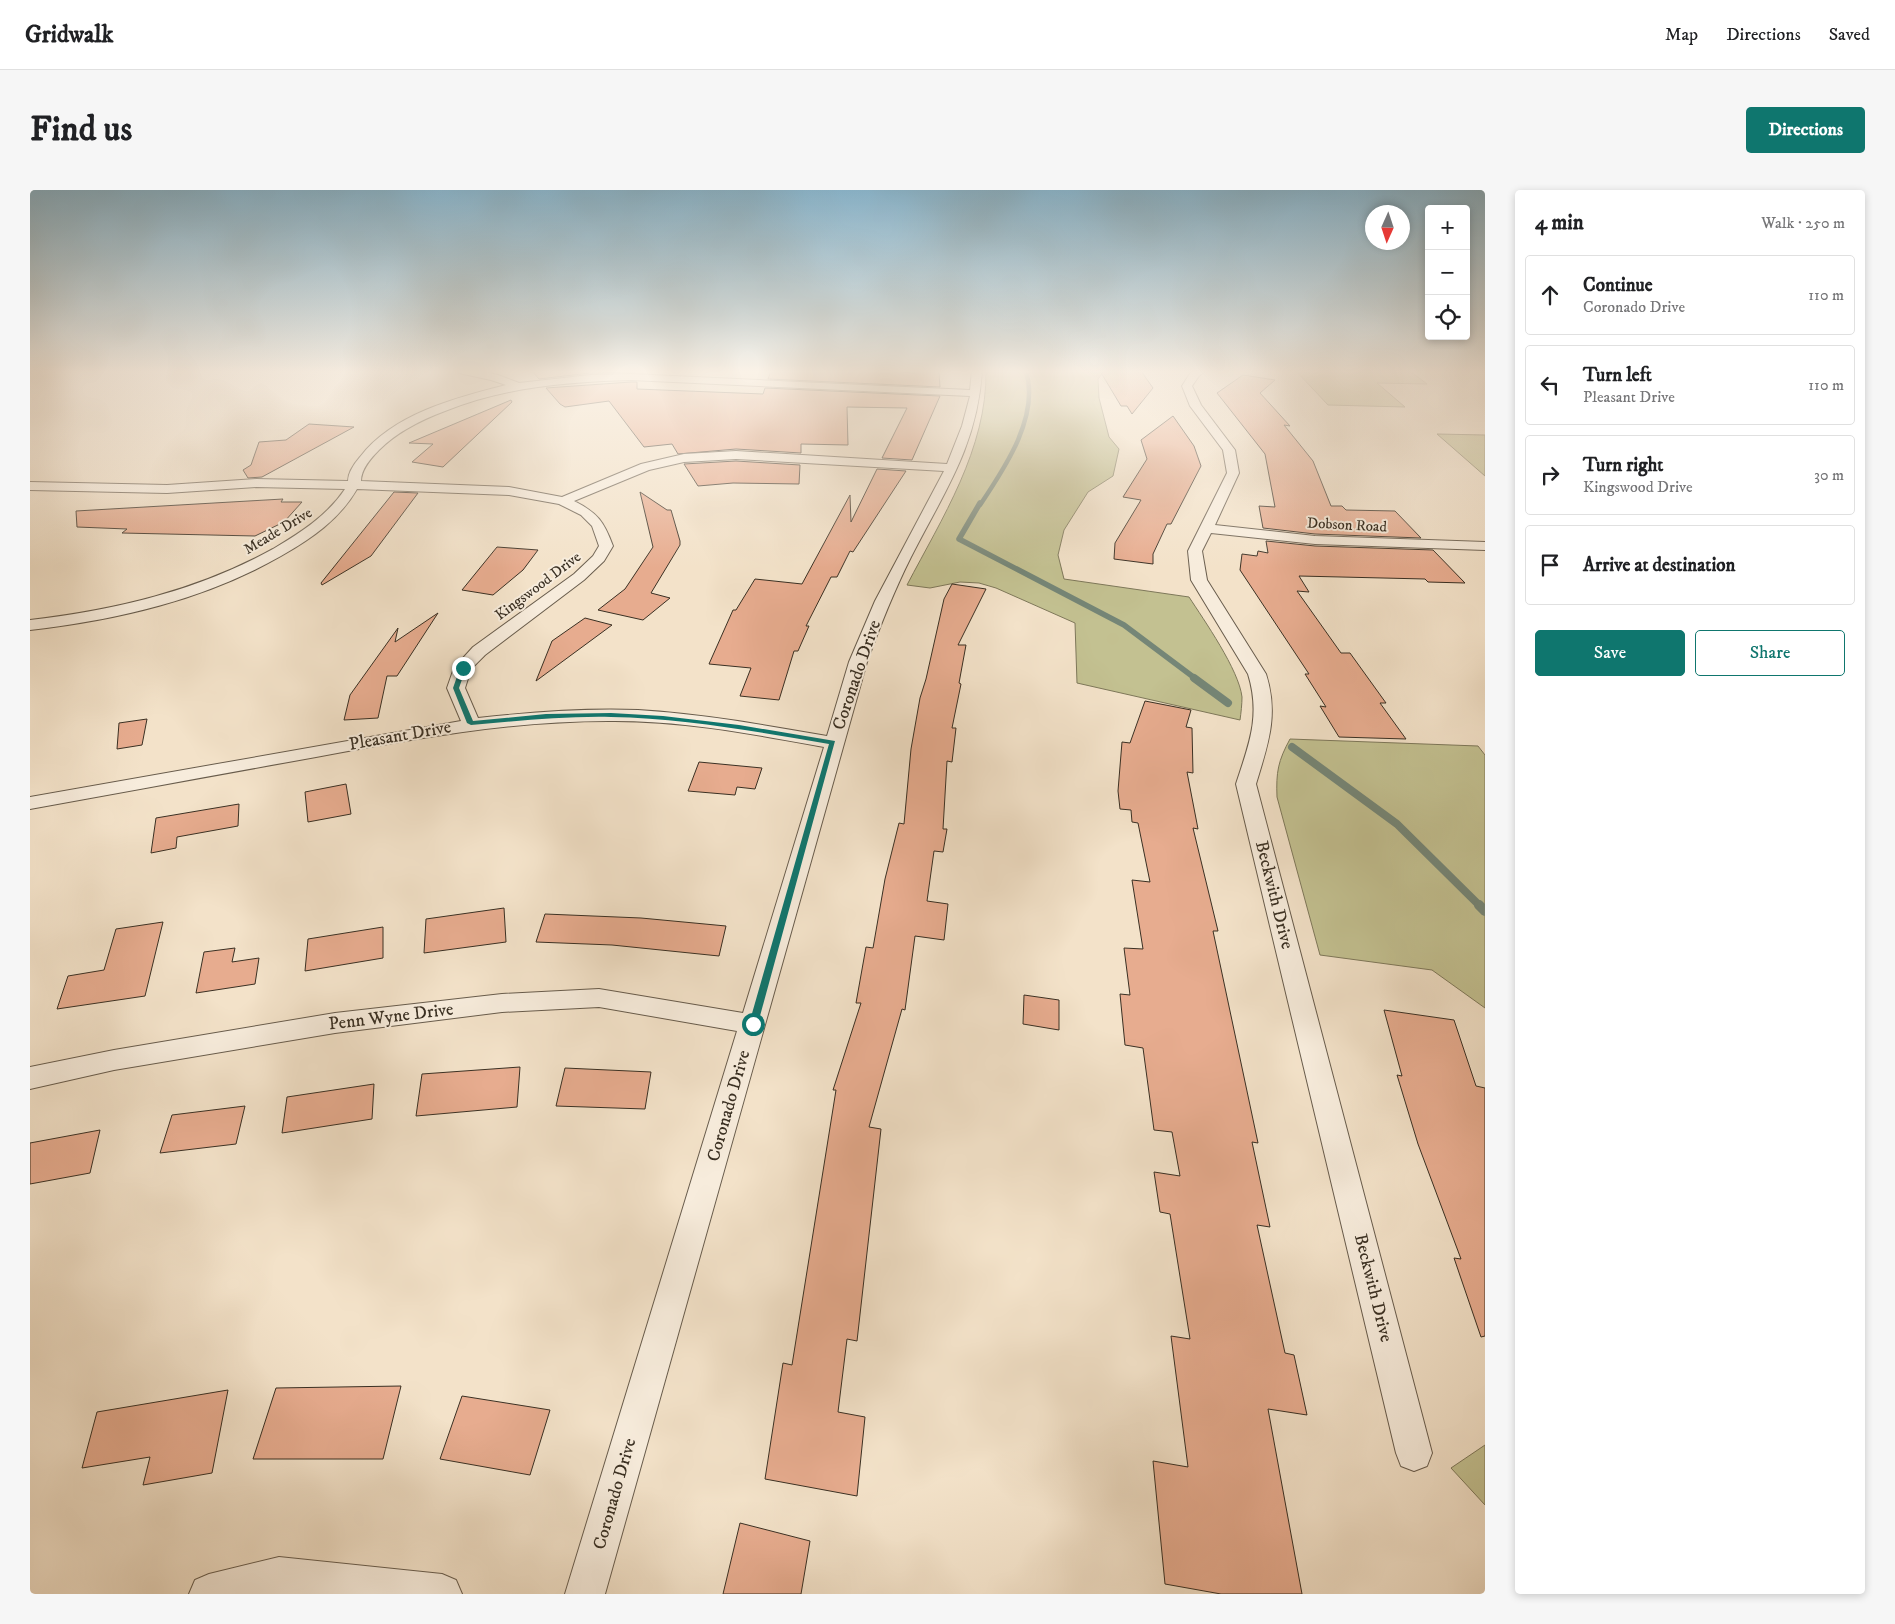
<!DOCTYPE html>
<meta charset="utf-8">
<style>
body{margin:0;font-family:"IM FELL DW Pica",serif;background:#f6f6f6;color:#202124}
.controls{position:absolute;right:15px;top:15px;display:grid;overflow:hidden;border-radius:5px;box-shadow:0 2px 8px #0003}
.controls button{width:45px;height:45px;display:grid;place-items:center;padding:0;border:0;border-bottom:1px solid #e0e0e0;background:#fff;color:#202124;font:25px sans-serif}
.compass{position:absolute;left:1335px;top:15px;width:45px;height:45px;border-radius:50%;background:#fff;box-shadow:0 2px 8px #0003;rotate:183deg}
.stop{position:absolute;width:15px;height:15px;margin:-11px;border:4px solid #0f766e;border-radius:50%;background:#fff}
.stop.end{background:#0f766e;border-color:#fff;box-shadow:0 1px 5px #0008}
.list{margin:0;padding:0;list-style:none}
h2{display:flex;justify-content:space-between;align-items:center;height:65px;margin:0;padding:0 20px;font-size:21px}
h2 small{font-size:16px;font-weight:400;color:#757577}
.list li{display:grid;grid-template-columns:32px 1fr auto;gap:15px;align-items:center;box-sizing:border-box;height:80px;margin:0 10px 10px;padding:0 10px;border:1px solid #e0e0e0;border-radius:5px}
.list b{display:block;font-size:19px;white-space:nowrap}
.list p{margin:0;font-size:16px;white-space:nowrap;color:#757577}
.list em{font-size:16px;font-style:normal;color:#757577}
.actions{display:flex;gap:10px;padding:15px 20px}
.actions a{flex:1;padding:11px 0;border:1px solid #0f766e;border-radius:5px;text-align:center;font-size:18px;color:#0f766e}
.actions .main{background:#0f766e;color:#fff}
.icon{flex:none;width:28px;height:28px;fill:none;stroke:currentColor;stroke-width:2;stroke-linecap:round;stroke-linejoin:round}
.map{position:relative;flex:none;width:1455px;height:1404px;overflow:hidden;border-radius:5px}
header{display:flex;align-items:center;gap:30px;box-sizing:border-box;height:70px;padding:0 25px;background:#fff;border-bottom:1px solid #e0e0e0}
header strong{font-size:24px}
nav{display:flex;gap:28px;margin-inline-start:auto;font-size:18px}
.intro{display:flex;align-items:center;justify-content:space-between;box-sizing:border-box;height:120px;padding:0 30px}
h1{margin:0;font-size:35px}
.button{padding:12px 22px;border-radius:5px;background:#0f766e;color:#fff;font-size:18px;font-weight:700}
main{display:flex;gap:30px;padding:0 30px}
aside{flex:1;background:#fff;border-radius:5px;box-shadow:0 2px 8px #0003}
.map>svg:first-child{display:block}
.green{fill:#c3c191;stroke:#7e785a}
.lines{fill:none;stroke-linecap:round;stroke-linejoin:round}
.stream-far3{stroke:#758677;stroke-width:4.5}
.stream-far2{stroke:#758677;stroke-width:5.5}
.stream-far1{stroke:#758677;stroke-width:8}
.stream{stroke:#758677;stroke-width:10}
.building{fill:#e7ac8f;stroke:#3a3023}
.street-casing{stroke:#685c4c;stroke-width:2}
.street{fill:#f7ecdc;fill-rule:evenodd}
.route{fill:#0f766e}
.labels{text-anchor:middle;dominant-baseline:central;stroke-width:4;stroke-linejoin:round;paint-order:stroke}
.far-street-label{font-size:15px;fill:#3a3023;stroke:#f7ecdc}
.street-label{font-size:18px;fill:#3a3023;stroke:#f7ecdc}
</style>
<header>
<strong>Gridwalk</strong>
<nav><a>Map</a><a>Directions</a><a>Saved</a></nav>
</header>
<div class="intro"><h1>Find us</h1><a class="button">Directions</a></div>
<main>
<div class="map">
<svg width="1455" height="1404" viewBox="0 0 1455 1404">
<rect width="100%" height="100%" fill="#f3e2c9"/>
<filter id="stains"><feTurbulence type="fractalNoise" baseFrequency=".004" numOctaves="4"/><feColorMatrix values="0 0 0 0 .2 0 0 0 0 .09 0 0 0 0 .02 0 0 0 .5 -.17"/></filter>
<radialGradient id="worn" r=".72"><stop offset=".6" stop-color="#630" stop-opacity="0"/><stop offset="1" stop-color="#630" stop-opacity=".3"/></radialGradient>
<path class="green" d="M956,181H1074L1068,189L1069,208L1079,247L1089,259L1083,286L1058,302L1034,340L1028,365L1034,389L1159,407C1174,430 1209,480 1212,507C1212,514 1211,523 1210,530L1047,493L1045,433L966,398L949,393L930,392L900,398L877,395C912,328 957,259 956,181Z
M1266,181H1380L1397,194L1347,193L1375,217L1298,215Z
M1407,244L1455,245V286Z
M1260,549L1448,556L1455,565V818L1402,780L1290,765L1247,607C1246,582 1248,571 1260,549Z
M1455,1255V1315L1421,1278Z"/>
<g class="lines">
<path class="stream-far3" d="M950,315C974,279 1010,227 996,181"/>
<path class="stream-far2" d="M950,313L929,349L1094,435L1166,489"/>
<path class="stream-far1" d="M1164,488L1198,513
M1262,557L1367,634L1451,717"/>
<path class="stream" d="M1449,715L1455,721"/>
</g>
<path class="building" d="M502,181H606V182L560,183L509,189Z
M741,181H844L886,183V181L909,182L910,197L738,189Z
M1070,181H1111L1123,198L1102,224L1097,216H1091Z
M1213,185L1245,190L1230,203L1260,236L1254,235L1283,271L1301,316H1312L1316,320L1365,321L1391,348L1285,344L1233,338L1229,316L1245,317L1235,264L1187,203Z
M601,192H607V199L733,204L735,198L910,206L882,270L852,268L877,218L817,217L818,255L771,254V263L706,259L648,264L642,254L614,257L579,211L535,217L530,214L516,198Z
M481,210L482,212L413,277L382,272L403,254L379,253Z
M1143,226L1164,256L1171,276L1141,334H1137L1123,364V374L1084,369L1085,353L1111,310L1093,307L1117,269L1111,250Z
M279,234L324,237L232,287L218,288L213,280L221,275L229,252L256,250Z
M706,271L770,275L769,294L703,293L668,296L654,274Z
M847,279L876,281L823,362L820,361L807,387H801L776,436H779L768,461H764L749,510L710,506L721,478L679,474L703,420H706L725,389L772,394L820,305L821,332Z
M364,302L388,303L341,366L292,395L291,393Z
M610,302L637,320H641L650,351V355L621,403L640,408L613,430L568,420L595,399L623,357Z
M253,309L251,312H272L254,332L225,346L92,343L97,339L47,337L46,321Z
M1236,351L1285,356L1403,360L1435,393L1398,392L1395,389L1269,386L1279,402L1267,401L1311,463H1320L1356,513H1350L1376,549L1309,547L1290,516L1296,517L1275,484H1279L1210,380L1212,364L1227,366L1228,361L1238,363Z
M467,357L508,360L493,380L463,405L432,400Z
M922,394L956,399L928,455H936L929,493L931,494L922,538H926L922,572L917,571L913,639H917L913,662L904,661L897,711L918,714L914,750L885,746L875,820L872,819L839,937L851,939L827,1151L817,1149L808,1222L835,1227L827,1306L735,1289L753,1173L762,1175L806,900H803L831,813H826L836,757L843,758L855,689L869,633L874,634L881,559L890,508L896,489L914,409Z
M408,423L367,486H357L348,528L314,530L320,505L368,438L365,452Z
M555,428L582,435L506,491L522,451Z
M1115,511L1161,520L1156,537L1162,538L1163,583L1157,582L1168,639L1163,638L1188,741H1183L1228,953L1222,952L1240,1037L1227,1035L1255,1163L1264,1165L1277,1225L1238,1219L1272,1404H1191L1135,1394L1123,1271L1158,1277L1141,1146L1160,1149L1140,1024L1130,1022L1124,982L1150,986L1142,942L1124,940L1113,858L1095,855L1090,804L1100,805L1094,758L1113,759L1102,690L1120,692L1108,633L1102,632L1101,620L1090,619L1088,601L1092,552L1100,553Z
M117,529L112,555L87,559L89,533Z
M669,572L732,578L725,599L707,597L705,605L658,601Z
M316,594L321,624L278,632L275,602Z
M209,614L208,636L147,647L146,658L121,663L126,628Z
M474,718L476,752L394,763L396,729Z
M515,724L611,728L696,736L689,766L582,755L506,752Z
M133,732L115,806L27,819L38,786L74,780L86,739Z
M353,737V768L275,781L278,749Z
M205,758L202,772L229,768L225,794L166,803L174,762Z
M994,805L1029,810V840L993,834Z
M1354,820L1424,830L1446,896L1455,898V1146L1451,1147L1424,1068L1431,1069L1388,954L1367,885L1372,886Z
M490,877L487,917L386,926L392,884Z
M535,878L621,882L615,919L526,916Z
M344,894L342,929L252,943L257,907Z
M215,916L206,954L130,963L142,925Z
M70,940L60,983L0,994V953Z
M371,1196L353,1269H223L246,1198Z
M198,1200L182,1283L113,1295L120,1267L52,1278L67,1222Z
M432,1206L520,1220L500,1285L410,1269Z
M710,1333L780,1351L771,1404H693Z"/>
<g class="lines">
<g class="street-casing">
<path id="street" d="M428,181H450L468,185L489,193L560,185L601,184L940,200L942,181H952C947,257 914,302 881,367C864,401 850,436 837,472L575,1404H535L707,841L569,817L472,822L305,843L84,880L0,899V877L84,860L305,823L472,804L569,799L713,823L794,557C722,544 650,530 578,531C479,531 382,549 286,567C191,584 95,602 0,619V607L431,531L417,498L424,478L443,457L544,384L563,366L569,356L562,336L551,325L529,314L479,305L327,299C309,330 282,348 251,366C174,410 87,430 0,440V430C85,420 167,401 243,359C270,343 297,326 315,299L226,297L137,303L0,300V292L137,295L226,289L318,291C318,283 324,274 330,267C363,224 425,208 476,195L461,190L429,183ZM601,190L940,206L932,236L917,274L706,261L654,264L611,274L532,307L479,297L331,291C331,279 341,268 349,260C367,242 391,230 415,221C475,197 536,192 601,190ZM706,269L914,281L845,411L819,472L797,546C734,535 672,524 608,520C555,518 501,522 448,528L435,498L441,479L455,465L554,390L574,371L583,356C574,332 568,323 544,311L619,280L654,272Z
M1175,181L1169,186L1162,196L1171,215L1205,260L1209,283L1185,335L1285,346L1455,352V360L1285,354L1181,343L1172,361L1177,390L1236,484C1249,525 1238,554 1226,594L1402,1263L1397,1276L1384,1281L1371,1276L1366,1263L1206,594C1219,554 1231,526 1218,484L1161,390L1158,361L1197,283L1193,260L1160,216L1152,196L1161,182Z
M249,1367L412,1384L426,1390L432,1404H159L165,1390L179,1384Z"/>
</g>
<use href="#street" class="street"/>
</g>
<linearGradient id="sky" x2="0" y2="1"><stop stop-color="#8ab8d1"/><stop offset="0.48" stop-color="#faf2e7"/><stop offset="1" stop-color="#faf2e7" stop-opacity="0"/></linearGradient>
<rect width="1455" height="378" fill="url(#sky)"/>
<path class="route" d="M433,476L436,478L429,498L443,531L516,524L581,523L633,526L709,535L805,551L727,837H720L719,834L799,554C727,542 654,528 581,527C534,526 487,531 441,535L437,533L423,498L430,478Z"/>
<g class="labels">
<g class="far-street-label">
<text transform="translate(1317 335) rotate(3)">Dobson Road</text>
<text transform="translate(248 341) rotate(-31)">Meade Drive</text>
<text transform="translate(508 396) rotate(-37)">Kingswood Drive</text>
</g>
<g class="street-label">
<text transform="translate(827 485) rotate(-71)">Coronado Drive</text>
<text transform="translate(370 546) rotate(-10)">Pleasant Drive</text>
<text transform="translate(1244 705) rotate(76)">Beckwith Drive</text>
<text transform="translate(361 827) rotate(-7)">Penn Wyne Drive</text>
<text transform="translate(699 916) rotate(-74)">Coronado Drive</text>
<text transform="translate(1343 1098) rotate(76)">Beckwith Drive</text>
<text transform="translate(585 1304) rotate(-74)">Coronado Drive</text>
</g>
</g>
<rect width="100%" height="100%" filter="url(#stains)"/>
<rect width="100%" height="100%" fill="url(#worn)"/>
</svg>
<div class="controls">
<button>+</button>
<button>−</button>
<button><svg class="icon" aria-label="locate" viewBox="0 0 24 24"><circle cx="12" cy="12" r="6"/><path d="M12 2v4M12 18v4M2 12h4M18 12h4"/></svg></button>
</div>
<svg class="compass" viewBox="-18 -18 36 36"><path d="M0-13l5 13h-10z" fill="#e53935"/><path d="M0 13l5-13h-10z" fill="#757577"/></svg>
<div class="stop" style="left:723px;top:834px"></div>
<div class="stop end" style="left:433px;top:478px"></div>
</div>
<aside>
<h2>4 min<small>Walk · 250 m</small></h2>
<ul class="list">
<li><svg class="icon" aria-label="ahead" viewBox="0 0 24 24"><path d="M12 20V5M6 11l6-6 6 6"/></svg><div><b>Continue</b><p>Coronado Drive</p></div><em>110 m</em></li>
<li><svg class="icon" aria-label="left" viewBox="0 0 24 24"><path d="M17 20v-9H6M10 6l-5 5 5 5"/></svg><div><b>Turn left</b><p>Pleasant Drive</p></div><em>110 m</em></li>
<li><svg class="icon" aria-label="right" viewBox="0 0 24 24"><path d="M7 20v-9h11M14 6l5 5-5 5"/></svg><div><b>Turn right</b><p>Kingswood Drive</p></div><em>30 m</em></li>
<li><svg class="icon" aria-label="arrive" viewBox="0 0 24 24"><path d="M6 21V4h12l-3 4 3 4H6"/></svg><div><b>Arrive at destination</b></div></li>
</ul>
<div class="actions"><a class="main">Save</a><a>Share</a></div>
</aside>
</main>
